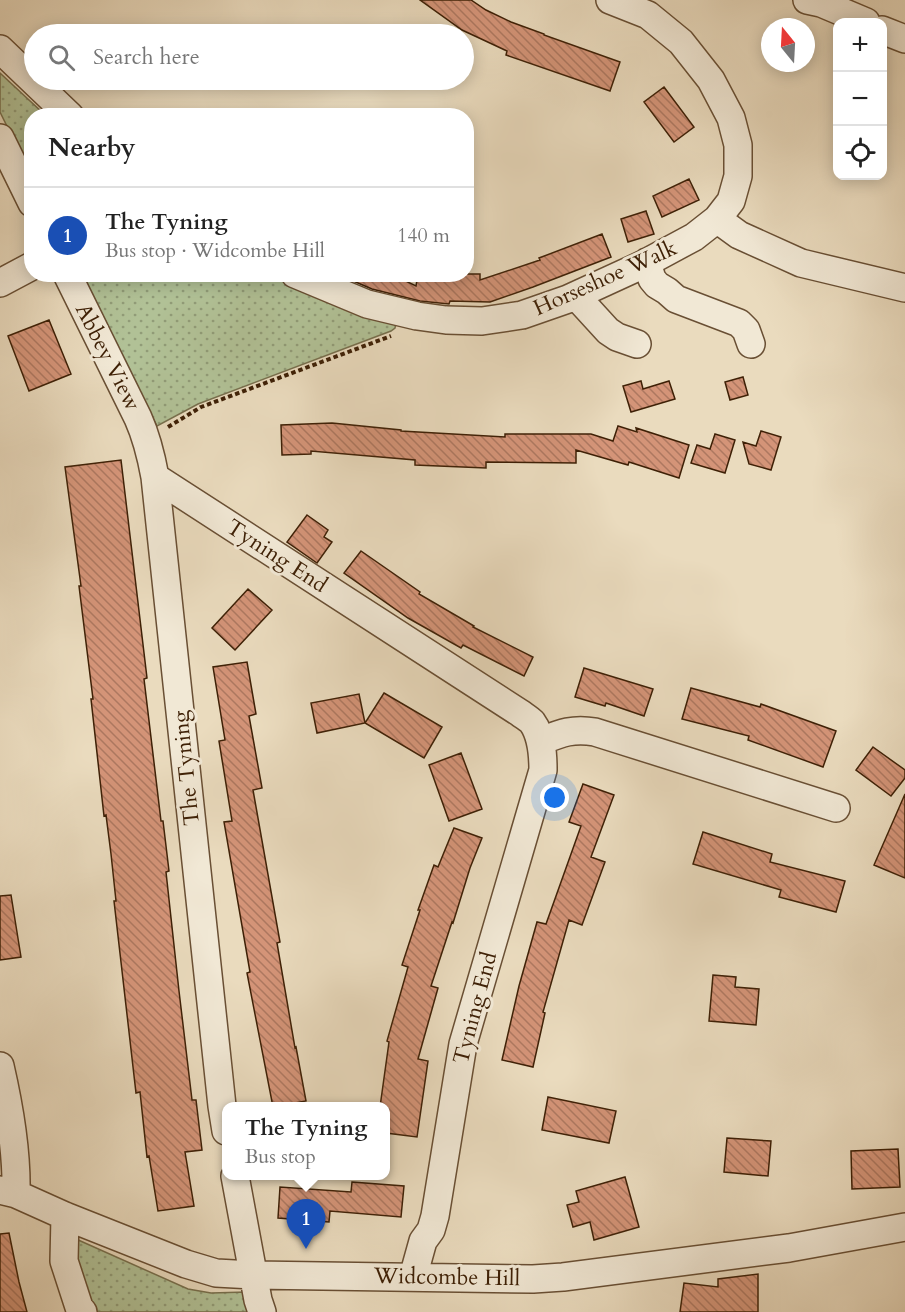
<!DOCTYPE html>
<meta charset="utf-8">
<style>
body{margin:0;font-family:Cardo,serif;background:#f6f6f6;color:#222}
.controls{position:absolute;right:18px;top:18px;display:grid;overflow:hidden;border-radius:12px;box-shadow:0 3px 15px #0003}
.controls button{width:54px;height:54px;display:grid;place-items:center;padding:0;border:0;border-bottom:2px solid #e0e0e0;background:#fff;color:#222;font:30px sans-serif}
.compass{position:absolute;left:761px;top:18px;width:54px;height:54px;border-radius:50%;background:#fff;box-shadow:0 3px 15px #0003;rotate:342deg}
.you{position:absolute;left:555px;top:798px;width:21px;height:21px;margin:-15px;border:4px solid #fff;border-radius:50%;background:#1a73e8;box-shadow:0 0 0 9px #1a73e833}
.badge{display:grid;place-items:center;width:39px;height:39px;border-radius:50%;background:#ea580c;color:#fff;font-size:20px;font-weight:700}
.pin{position:absolute;translate:-50% -50px;filter:drop-shadow(0 2px 3px #0008)}
.pin::after{content:'';position:absolute;top:32px;width:21px;height:18px;background:inherit;clip-path:polygon(0 0,100% 0,50% 100%)}
.popup{position:absolute;left:222px;top:1102px;width:168px;height:78px;box-sizing:border-box;display:grid;place-content:center;border-radius:12px;background:#fff;filter:drop-shadow(0 2px 4px #0005);font-size:20px;white-space:nowrap;color:#767676}
.popup b{font-size:22px;color:#222}
.popup::after{content:'';position:absolute;left:50%;top:100%;margin-left:-12px;border:12px solid transparent;border-top-color:#fff}
.list{margin:0;padding:0;list-style:none}
h2{display:flex;justify-content:space-between;align-items:center;height:78px;margin:0;padding:0 24px;font-size:26px}
h2 small{font-size:20px;font-weight:400;color:#767676}
.list li{display:grid;grid-template-columns:39px 1fr auto;gap:18px;align-items:center;box-sizing:border-box;height:96px;padding:0 24px;border-top:2px solid #e0e0e0}
.list b{display:block;font-size:22px;white-space:nowrap}
.list p{margin:0;font-size:20px;white-space:nowrap;color:#767676}
.list em{font-size:20px;font-style:normal;color:#767676}
.icon{flex:none;width:33px;height:33px;fill:none;stroke:currentColor;stroke-width:2;stroke-linecap:round;stroke-linejoin:round}
.map{position:relative;flex:none;width:905px;height:1312px;overflow:hidden}
.search{position:absolute;background:#fff;box-shadow:0 3px 15px #0003;left:24px;top:24px;width:450px;height:66px;display:flex;align-items:center;gap:15px;box-sizing:border-box;padding:0 21px;border-radius:33px;color:#767676;font-size:22px}
.panel{position:absolute;background:#fff;box-shadow:0 3px 15px #0003;left:24px;top:108px;width:450px;height:174px;border-radius:24px}
.map>svg:first-child{display:block}
.grass{fill:url(#grass-dots);stroke:#78704e;stroke-width:1.5}
.building{fill:url(#building-back-hatch);stroke:#3e2006;stroke-width:1.5}
.lines{fill:none;stroke-linecap:round;stroke-linejoin:round}
.minor-casing{stroke:#694f34;stroke-width:30}
.path{stroke:#3e2006;stroke-width:4;stroke-dasharray:4.5 3;stroke-linecap:butt}
.minor{stroke:#f1e8d5;stroke-width:27}
.labels{text-anchor:middle;dominant-baseline:central;stroke-width:6;stroke-linejoin:round;paint-order:stroke}
.street-label{font-size:22px;fill:#3e2006;stroke:#f1e8d5}
</style>
<div class="map">
<svg width="905" height="1312" viewBox="0 0 905 1312">
<defs>
<pattern id="grass-dots" width="8" height="8" patternUnits="userSpaceOnUse" patternTransform="scale(1.5)"><rect width="8" height="8" fill="#b1c196"/><path d="M2 2h.1M6 6h.1" fill="none" stroke="#919c78" stroke-width="1.8" stroke-linecap="round"/></pattern>
<pattern id="building-back-hatch" width="6" height="6" patternUnits="userSpaceOnUse" patternTransform="scale(1.5)"><rect width="6" height="6" fill="#d49478"/><path d="M-1 5l2 2M0 0l6 6M5-1l2 2" fill="none" stroke="#ad7860"/></pattern>
</defs>
<rect width="100%" height="100%" fill="#eadbbe"/>
<filter id="stains"><feTurbulence type="fractalNoise" baseFrequency=".00333" numOctaves="4"/><feColorMatrix values="0 0 0 0 .2 0 0 0 0 .09 0 0 0 0 .02 0 0 0 .5 -.17"/></filter>
<radialGradient id="worn" r=".72"><stop offset=".6" stop-color="#630" stop-opacity="0"/><stop offset="1" stop-color="#630" stop-opacity=".3"/></radialGradient>
<path class="grass" d="M0,73L45,115L32,116L31,175L0,112Z
M81,275H267L396,323L395,328L391,331L198,404L157,426Z
M76,1239L188,1289L211,1293L246,1292L251,1312H97L91,1301L75,1255Z"/>
<path class="building" d="M420,0H471L486,10L511,22L544,34V35L620,62L610,91L506,55L507,51L462,30Z
M664,87L694,127L674,142L644,102Z
M689,179L699,200L662,217L653,196Z
M646,211L654,234L628,242L621,219Z
M602,234L611,257L533,287L490,302L450,301L449,304L420,301L372,289L337,274H391L416,286L418,274H480V280L540,260L539,258Z
M49,320L71,374L29,391L8,336Z
M743,377L748,395L730,400L725,382Z
M641,381L643,389L669,381L675,399L631,412L623,386Z
M332,423L401,430V431L505,437V434H591L613,441L618,426L637,432L636,428L689,445L679,478L629,462L628,465L576,450V463L486,462V468L415,465V460L311,451V454L282,455L281,425Z
M761,431L781,437L771,470L749,464L743,442L756,446Z
M715,434L735,440L725,473L691,463L697,445L710,449Z
M121,460L147,678L144,679L161,821H163L169,871L166,872L179,991L192,1100H196L202,1150L185,1152L194,1206L158,1211L149,1156L147,1157L140,1092L136,1093L114,901H116L111,854L106,815L104,816L91,699H93L79,586H81L65,467Z
M307,515L328,530L324,537L332,542L317,563L287,542Z
M361,551L420,592L419,594L474,626L473,627L533,657L524,676L463,645L461,648L408,618L344,573Z
M248,589L272,610L235,650L212,628Z
M247,662L256,714L249,716L262,788L253,790L280,942L277,943L295,1048L296,1047L306,1101L273,1107L247,973L250,972L224,822L232,821L219,741L225,740L213,667Z
M584,668L653,689L644,716L606,703L605,706L575,697Z
M691,688L760,707L761,704L836,731L823,767L748,740L749,736L682,719Z
M384,693L442,727L424,758L365,723Z
M359,694L365,723L317,733L311,703Z
M873,747L905,770V778L891,796L856,770Z
M461,753L482,809L449,821L429,765Z
M583,784L614,795L591,857L605,862L582,925L569,920L543,1012L545,1013L533,1067L502,1060L519,986L537,922L546,924L581,826L569,822Z
M905,794V878L874,865Z
M454,828L482,838L470,868L453,923L452,922L431,986L438,988L418,1059L428,1061L417,1137L386,1133V1107H380L389,1042L387,1041L408,967L402,965L420,910H418L434,865L438,867Z
M703,832L772,854L770,862L845,881L836,912L779,897L781,890L693,864Z
M11,895L21,957L0,960V896Z
M713,975L736,977L735,987L759,989L756,1025L709,1021Z
M548,1097L616,1111L609,1143L542,1130Z
M727,1138L771,1141L768,1176L724,1172Z
M898,1149L900,1187L852,1189L851,1151Z
M625,1177L639,1227L594,1240L590,1222L573,1227L567,1205L579,1202L576,1191Z
M352,1182L404,1186L401,1217L330,1211L329,1222L278,1218L280,1187L351,1192Z
M9,1233L19,1282L27,1312H0V1234Z
M758,1274V1312H680L684,1283L718,1287V1279Z"/>
<g class="lines">
<g class="minor-casing">
<path id="minor" d="M807,0L821,3L866,22
M882,30L905,39
M0,49L70,116
M0,138L32,203
M717,219L739,235L801,263L905,288
M647,262L652,279L657,285L667,291L676,299L739,323L746,330L751,344
M67,274L138,418C147,438 151,455 155,477L222,1106L226,1131
M295,274L367,304L417,316L446,320L482,321L522,315L568,299L642,265L694,237L717,219L731,201L738,176V145L731,118L711,80L681,42L648,15L610,0
M0,283L32,266
M576,296L608,331L617,337L637,344
M155,477L520,713C524,716 529,719 532,722C542,736 543,754 543,770L463,1044L435,1216L431,1230L423,1241L413,1277
M541,741C561,733 573,728 595,732L836,808
M0,1066C9,1105 17,1154 16,1194
M235,1176L258,1300L262,1312
M0,1190L16,1194L65,1216L186,1264L216,1273L253,1275L533,1279L563,1277L789,1248L905,1227
M65,1216L64,1261L79,1307L83,1312"/>
</g>
<path class="path" d="M168,427L201,407L391,336"/>
<use href="#minor" class="minor"/>
</g>
<g class="labels">
<g class="street-label">
<text transform="translate(605 278) rotate(-24)">Horseshoe Walk</text>
<text transform="translate(108 357) rotate(63)">Abbey View</text>
<text transform="translate(277 556) rotate(33)">Tyning End</text>
<text transform="translate(186 768) rotate(-96)">The Tyning</text>
<text transform="translate(475 1008) rotate(-75)">Tyning End</text>
<text transform="translate(447 1277) rotate(1)">Widcombe Hill</text>
</g>
</g>
<rect width="100%" height="100%" filter="url(#stains)"/>
<rect width="100%" height="100%" fill="url(#worn)"/>
</svg>
<div class="controls">
<button>+</button>
<button>−</button>
<button><svg class="icon" aria-label="locate" viewBox="0 0 24 24"><circle cx="12" cy="12" r="6"/><path d="M12 2v4M12 18v4M2 12h4M18 12h4"/></svg></button>
</div>
<svg class="compass" viewBox="-18 -18 36 36"><path d="M0-13l5 13h-10z" fill="#e53935"/><path d="M0 13l5-13h-10z" fill="#767676"/></svg>
<div class="you"></div>
<div class="pin badge" style="left:306px;top:1249px;background:#1a4fb4">1</div>
<div class="popup"><b>The Tyning</b>Bus stop</div>
<div class="search"><svg class="icon" aria-label="search" viewBox="0 0 24 24"><circle cx="10" cy="10" r="6"/><path d="M15 15l6 6"/></svg>Search here</div>
<section class="panel">
<h2>Nearby<small></small></h2>
<ul class="list">
<li><span class="badge" style="background:#1a4fb4">1</span><div><b>The Tyning</b><p>Bus stop · Widcombe Hill</p></div><em>140 m</em></li>
</ul>
</section>
</div>
